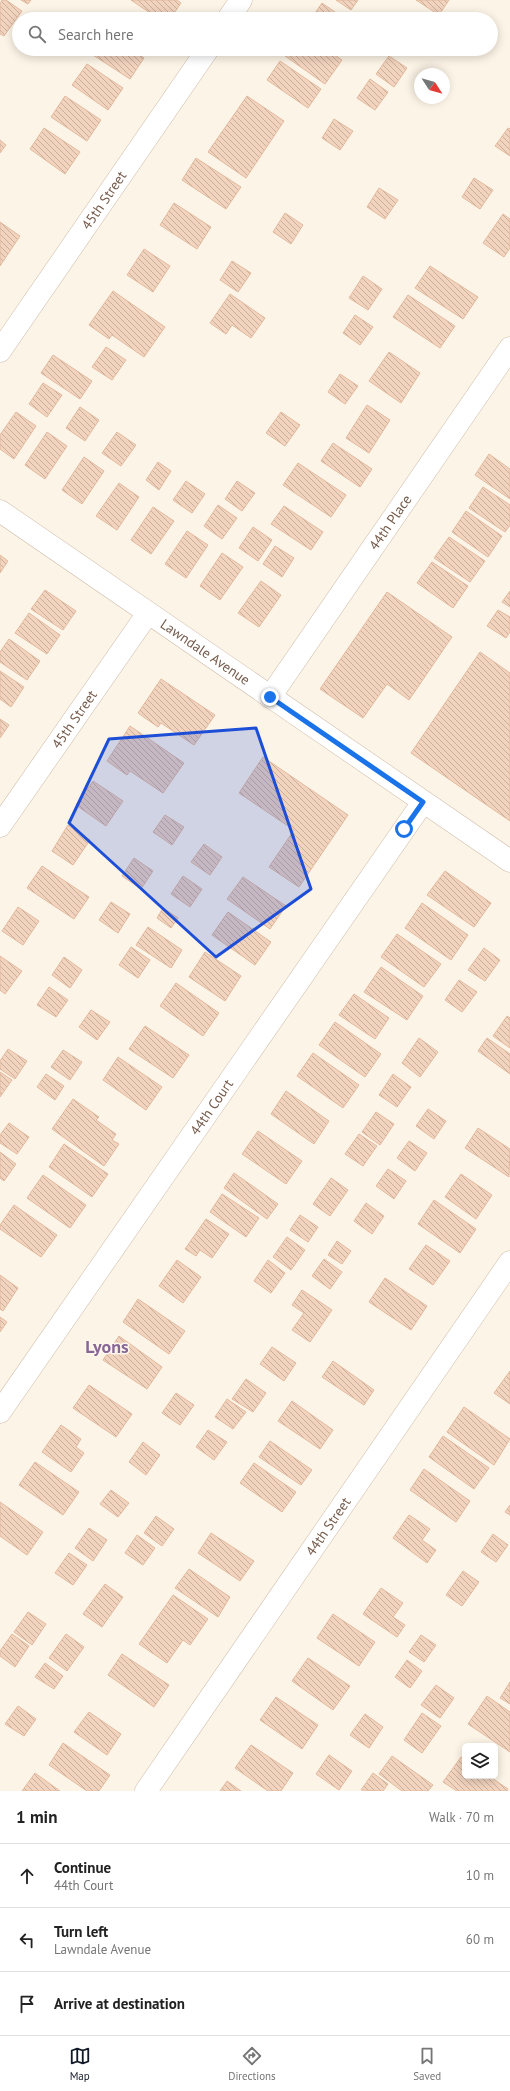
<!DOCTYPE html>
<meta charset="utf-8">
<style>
body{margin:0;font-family:"PT Sans",sans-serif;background:#f6f6f6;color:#222}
.controls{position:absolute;right:12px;bottom:12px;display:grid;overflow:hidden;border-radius:6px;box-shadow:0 2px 10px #0003}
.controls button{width:36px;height:36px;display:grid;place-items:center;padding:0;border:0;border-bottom:1px solid #e0e0e0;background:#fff;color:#222;font:20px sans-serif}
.compass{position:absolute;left:414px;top:68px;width:36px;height:36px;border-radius:50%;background:#fff;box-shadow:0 2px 10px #0003;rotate:126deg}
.stop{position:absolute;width:12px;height:12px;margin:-9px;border:3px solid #1a73e8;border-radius:50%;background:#fff}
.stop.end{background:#1a73e8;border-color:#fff;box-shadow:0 1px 4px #0008}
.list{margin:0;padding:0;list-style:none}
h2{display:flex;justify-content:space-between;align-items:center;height:52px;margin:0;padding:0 16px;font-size:17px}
h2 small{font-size:13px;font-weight:400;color:#767676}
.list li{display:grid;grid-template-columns:26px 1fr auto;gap:12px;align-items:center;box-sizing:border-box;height:64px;padding:0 16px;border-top:1px solid #e0e0e0}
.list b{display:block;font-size:15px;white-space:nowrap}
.list p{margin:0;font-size:13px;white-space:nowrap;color:#767676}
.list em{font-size:13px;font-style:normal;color:#767676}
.icon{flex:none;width:22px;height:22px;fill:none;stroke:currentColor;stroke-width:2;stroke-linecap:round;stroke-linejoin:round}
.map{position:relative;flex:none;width:510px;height:1791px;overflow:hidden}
.search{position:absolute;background:#fff;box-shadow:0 2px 10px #0003;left:12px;right:12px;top:12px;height:44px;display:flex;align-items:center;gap:10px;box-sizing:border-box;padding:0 14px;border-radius:22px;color:#767676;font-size:15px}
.sheet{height:244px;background:#fff}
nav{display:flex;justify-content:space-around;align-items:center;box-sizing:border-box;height:56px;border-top:1px solid #e0e0e0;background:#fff;font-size:11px;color:#767676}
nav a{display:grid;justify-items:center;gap:2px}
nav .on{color:#111827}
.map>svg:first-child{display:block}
.building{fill:url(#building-back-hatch);stroke:#e4ba9e}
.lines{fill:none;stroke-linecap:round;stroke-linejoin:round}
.minor-casing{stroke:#cebcac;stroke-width:23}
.tertiary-casing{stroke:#cebcac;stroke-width:23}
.minor{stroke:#fff;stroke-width:22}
.tertiary{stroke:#fff;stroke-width:22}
.route{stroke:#1a73e8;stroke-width:5}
.marked{fill:#1d4ed8;fill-opacity:0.2;stroke:#1d4ed8;stroke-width:3;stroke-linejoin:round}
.labels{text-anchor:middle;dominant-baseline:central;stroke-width:3;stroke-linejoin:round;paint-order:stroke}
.street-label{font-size:14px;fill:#755b4b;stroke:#fff8ec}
.district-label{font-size:18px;font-weight:bold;fill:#896698;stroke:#fff8ec}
</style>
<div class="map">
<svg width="510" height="1791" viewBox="0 0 510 1791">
<defs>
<pattern id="building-back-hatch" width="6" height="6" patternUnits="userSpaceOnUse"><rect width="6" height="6" fill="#f1d3be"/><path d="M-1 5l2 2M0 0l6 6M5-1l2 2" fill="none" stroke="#c8ae9c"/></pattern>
</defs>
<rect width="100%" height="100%" fill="#fcf4e6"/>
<path class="building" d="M2,0H6L22,11L4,36L0,34V4Z
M21,0H31L28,4Z
M131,0H177L181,3L170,19H159Z
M336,0H358L351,10Z
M416,0H449L439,15Z
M322,3L345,19H311Z
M98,49H131L144,58L130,79L93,55Z
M289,49H326L342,60L325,84L285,56Z
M338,49H350L346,55Z
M389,56L407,68L394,87L376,74Z
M280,61L321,89L308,108L267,80Z
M87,64L123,88L108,110L72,85Z
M370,79L388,92L375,110L357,98Z
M65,96L101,120L87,141L51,117Z
M247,96L284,121L246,178L208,152Z
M334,119L353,131L340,150L322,138Z
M44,128L80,152L65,174L30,149Z
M508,128L510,129V156L495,146Z
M0,140L6,145L0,153Z
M196,158L241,187L226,209L182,180Z
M474,178L493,190L480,209L462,197Z
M379,188L398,200L385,219L367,207Z
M174,203L211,227L197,249L160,225Z
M285,213L303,225L291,244L273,232Z
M503,214L510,219V248L504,257L483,243Z
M0,222L20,236L0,266Z
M144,249L170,266L153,292L127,275Z
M232,261L251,273L238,292L220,280Z
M430,266L478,297L463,319L415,288Z
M363,276L382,289L368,310L349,298Z
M113,291L165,327L144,357L112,335L109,339L89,325Z
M230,294L265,318L251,338L232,325L226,334L210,323Z
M408,295L455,326L440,348L393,317Z
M355,315L373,327L360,345L343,333Z
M106,347L126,360L112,380L92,367Z
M389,352L420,373L401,403L369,381Z
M53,355L92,381L80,399L41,373Z
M340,374L358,386L345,404L328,392Z
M43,383L62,395L47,417L29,404Z
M367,405L390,420L369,453L346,438Z
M80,407L99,420L85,441L66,428Z
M16,412L36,426L14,459L0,449V435Z
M281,412L300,425L285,446L266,433Z
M47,432L67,446L45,479L25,465Z
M117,432L136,445L121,466L102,453Z
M333,443L372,469L360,487L321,461Z
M489,454L510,469V499L475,475Z
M84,457L104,471L82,504L62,490Z
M158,462L171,471L159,490L146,480Z
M298,463L346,495L331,517L283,485Z
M186,481L205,494L192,513L173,500Z
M237,481L255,493L242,511L225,499Z
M119,483L139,497L117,530L96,516Z
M483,487L510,505V525L505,532L469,508Z
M218,505L237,518L222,539L204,526Z
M284,506L323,532L311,550L271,524Z
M153,507L174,521L151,554L131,540Z
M466,511L502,536L488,557L452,532Z
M253,527L272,540L258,561L239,548Z
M187,531L208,545L186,578L165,564Z
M449,537L485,561L470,582L434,558Z
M275,546L294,558L282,577L263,564Z
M222,553L243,567L220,600L200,586Z
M0,555L8,561L0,573Z
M432,562L468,586L453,608L417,583Z
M261,581L281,595L259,627L238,613Z
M45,590L76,611L63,630L31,609Z
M510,591V607L502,602Z
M387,592L452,637L409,700L387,684L363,718L320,689Z
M498,610L510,617V632L506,638L487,626Z
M29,613L60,635L47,654L15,633Z
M9,639L40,661L27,680L0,662V652Z
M480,652L510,673V821L411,753Z
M0,671L24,687L11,707L0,699Z
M161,679L215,715L194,745L161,723L158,727L138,713Z
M0,719L9,725L0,738Z
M130,726L184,763L163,793L130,771L127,775L107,761Z
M263,757L348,815L299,887L269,867L294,830L239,793Z
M93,781L123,801L106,826L76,805Z
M165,815L184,827L172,845L153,832Z
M68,825L90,840L73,865L52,851Z
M204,844L222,857L210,875L191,862Z
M134,858L153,871L141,889L122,876Z
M42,866L89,897L74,919L27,888Z
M445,871L491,903L474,927L427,895Z
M183,876L202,889L190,907L171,894Z
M243,877L286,906L270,929L227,899Z
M111,902L130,914L118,933L99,920Z
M422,903L468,935L451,960L405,928Z
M18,907L39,921L23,945L2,931Z
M163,908L178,918L171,928L157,918Z
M228,912L271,942L255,965L212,935Z
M148,927L182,950L171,968L136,945Z
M397,934L441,964L424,987L381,957Z
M131,947L150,960L138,978L119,965Z
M484,948L500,960L485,981L468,970Z
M205,952L241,976L225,1001L189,977Z
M0,956L22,971L5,994L0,990Z
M64,957L82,970L70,988L52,975Z
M381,967L423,996L407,1020L364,992Z
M459,980L477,992L462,1012L445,1000Z
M176,983L219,1013L203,1036L160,1006Z
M49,987L68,1000L56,1017L37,1005Z
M354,994L389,1018L375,1039L339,1015Z
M91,1010L110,1022L97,1040L79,1027Z
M507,1016L510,1018V1048L493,1036Z
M335,1022L381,1054L365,1077L319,1045Z
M145,1026L189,1055L173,1078L129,1049Z
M419,1038L438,1052L420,1077L402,1063Z
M487,1038L510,1054V1074L478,1051Z
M8,1049L27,1061L15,1079L0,1069V1061Z
M63,1050L82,1062L70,1080L51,1067Z
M313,1053L359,1085L343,1108L297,1076Z
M118,1057L162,1087L146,1110L103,1080Z
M0,1072L12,1080L0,1097Z
M46,1074L64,1086L55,1100L37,1087Z
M393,1074L411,1087L397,1107L379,1095Z
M286,1091L329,1121L314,1144L271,1114Z
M73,1099L99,1117L96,1120L116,1134L112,1140L119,1144L104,1166L52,1129Z
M428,1109L446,1121L434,1139L416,1126Z
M376,1112L394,1124L380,1145L362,1132Z
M9,1123L29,1137L17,1154L0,1143V1135Z
M478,1128L510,1149L509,1177L465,1148Z
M258,1131L302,1161L286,1184L242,1154Z
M359,1134L377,1146L363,1166L345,1154Z
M409,1141L427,1153L415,1171L397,1158Z
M64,1144L108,1174L92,1197L49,1167Z
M0,1152L16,1164L4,1181L0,1178Z
M388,1169L406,1181L394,1199L376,1186Z
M234,1173L278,1204L267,1219L224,1188Z
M461,1174L492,1195L476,1219L445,1197Z
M43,1175L86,1205L70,1228L27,1198Z
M331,1178L348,1190L330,1216L313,1204Z
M222,1194L259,1218L246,1237L210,1212Z
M434,1200L476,1229L460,1253L418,1224Z
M366,1203L384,1216L372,1234L354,1221Z
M14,1205L57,1235L41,1257L0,1229V1225Z
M300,1215L318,1227L308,1242L290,1230Z
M206,1219L229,1234L212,1258L200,1250L196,1256L185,1249Z
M287,1237L305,1250L291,1270L273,1257Z
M337,1241L351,1251L342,1264L328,1255Z
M426,1245L450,1261L433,1285L409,1269Z
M324,1259L342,1272L330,1289L312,1276Z
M177,1260L201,1277L183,1303L159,1286Z
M268,1260L285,1273L271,1293L254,1281Z
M0,1275L18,1288L3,1311L0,1309Z
M385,1278L427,1306L411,1330L369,1302Z
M302,1290L332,1310L310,1342L292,1330L304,1313L292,1305Z
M138,1299L185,1331L169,1354L123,1322Z
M0,1317L7,1322L0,1332Z
M119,1336L162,1367L147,1389L103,1360Z
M272,1347L296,1363L284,1381L260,1364Z
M333,1361L374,1390L364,1405L322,1377Z
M510,1371V1404L494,1393Z
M246,1379L266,1393L253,1412L232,1399Z
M89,1385L132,1414L116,1437L73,1408Z
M176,1393L194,1405L180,1425L162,1413Z
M227,1399L246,1412L233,1429L215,1417Z
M292,1401L333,1430L320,1449L278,1421Z
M464,1407L510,1439L494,1465L447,1432Z
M61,1425L81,1439L76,1447L84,1453L71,1472L42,1452Z
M208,1430L227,1442L214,1460L196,1447Z
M443,1436L489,1468L474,1489L429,1457Z
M270,1441L312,1470L301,1485L259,1457Z
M143,1442L160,1455L146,1475L129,1462Z
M35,1462L79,1492L63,1515L19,1485Z
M254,1463L296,1492L282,1512L240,1483Z
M424,1469L470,1501L456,1522L410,1490Z
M111,1490L129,1503L118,1517L100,1504Z
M0,1502L43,1532L27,1555L0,1536Z
M510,1505V1515L505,1512Z
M409,1515L430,1529L422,1540L436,1550L427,1563L393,1538Z
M156,1516L174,1529L162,1546L144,1533Z
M89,1528L107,1540L93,1561L75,1548Z
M211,1533L254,1561L240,1581L198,1553Z
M493,1534L508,1545L496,1562L481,1552Z
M137,1535L155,1548L143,1565L125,1553Z
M69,1553L87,1565L73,1585L55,1573Z
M189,1569L230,1597L218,1617L175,1588Z
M463,1571L479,1582L462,1606L446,1595Z
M105,1584L123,1597L102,1627L83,1614Z
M381,1588L403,1603L393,1617L405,1625L397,1637L363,1614Z
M173,1595L208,1619L190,1645L183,1640L167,1663L139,1644Z
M28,1612L46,1624L32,1645L14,1632Z
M333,1614L375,1642L359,1666L317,1638Z
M12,1634L29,1646L15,1667L0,1656V1651Z
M66,1634L84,1647L67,1671L49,1658Z
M421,1635L436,1645L424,1662L409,1652Z
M122,1654L169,1685L154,1707L108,1675Z
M308,1658L350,1686L333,1710L292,1681Z
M407,1660L422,1671L410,1688L395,1677Z
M45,1663L63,1676L54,1689L35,1677Z
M510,1682V1704L500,1698Z
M436,1685L454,1698L440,1718L421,1705Z
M487,1696L510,1712V1752L468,1724Z
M276,1697L318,1725L302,1749L260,1720Z
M18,1706L36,1719L24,1736L5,1724Z
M89,1712L121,1734L107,1755L74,1732Z
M422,1713L441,1726L422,1753L404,1740Z
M365,1714L383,1727L369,1748L350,1735Z
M63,1743L110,1775L99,1791H87L49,1765Z
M251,1745L293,1773L281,1791H268L235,1768Z
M329,1755L352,1771L339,1790L316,1774Z
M392,1756L433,1785L428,1791H402L379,1774Z
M461,1757L465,1760V1776H489L508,1789L507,1791H457L443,1782Z
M35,1773L60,1791H22Z
M373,1773L388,1784L383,1791L361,1790Z
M227,1781L241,1791H220Z"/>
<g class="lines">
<g class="minor-casing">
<g id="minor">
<path d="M228,19L241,0"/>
<path id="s1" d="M0,351L208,49"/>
<path id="s2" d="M270,697L510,348"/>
<path id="s3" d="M0,826L148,613"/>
<path id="s4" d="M0,1412L423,802"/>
<path id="s5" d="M146,1791L510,1262"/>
</g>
</g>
<g class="tertiary-casing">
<g id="tertiary">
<path id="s6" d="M0,511L510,861"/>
</g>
</g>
<use href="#minor" class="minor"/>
<use href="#tertiary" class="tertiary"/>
</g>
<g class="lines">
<path class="route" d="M270,697L423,802L404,829"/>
</g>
<path class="marked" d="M256,728L311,889L216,957L69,823L109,739Z"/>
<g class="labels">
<g class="street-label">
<text stroke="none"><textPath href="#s1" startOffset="183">45th Street</textPath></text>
<text stroke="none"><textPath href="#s2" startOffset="212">44th Place</textPath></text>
<text stroke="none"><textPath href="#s6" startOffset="249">Lawndale Avenue</textPath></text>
<text stroke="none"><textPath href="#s3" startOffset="130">45th Street</textPath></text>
<text stroke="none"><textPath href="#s4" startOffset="371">44th Court</textPath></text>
<text stroke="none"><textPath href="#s5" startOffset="321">44th Street</textPath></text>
</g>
<g class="district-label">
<text x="107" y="1346">Lyons</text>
</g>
</g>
</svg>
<div class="controls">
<button><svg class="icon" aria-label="layers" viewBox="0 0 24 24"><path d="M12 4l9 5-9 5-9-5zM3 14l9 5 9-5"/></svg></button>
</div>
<svg class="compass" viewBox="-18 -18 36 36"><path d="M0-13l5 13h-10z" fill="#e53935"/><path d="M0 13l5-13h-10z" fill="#767676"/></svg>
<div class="stop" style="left:404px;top:829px"></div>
<div class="stop end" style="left:270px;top:697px"></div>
<div class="search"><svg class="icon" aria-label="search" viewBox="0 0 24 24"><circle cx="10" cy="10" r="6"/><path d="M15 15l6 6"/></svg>Search here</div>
</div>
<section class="sheet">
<h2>1 min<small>Walk · 70 m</small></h2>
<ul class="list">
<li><svg class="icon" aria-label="ahead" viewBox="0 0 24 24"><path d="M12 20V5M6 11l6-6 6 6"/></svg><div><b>Continue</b><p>44th Court</p></div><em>10 m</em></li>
<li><svg class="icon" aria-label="left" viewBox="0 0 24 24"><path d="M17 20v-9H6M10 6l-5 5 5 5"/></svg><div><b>Turn left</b><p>Lawndale Avenue</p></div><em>60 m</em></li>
<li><svg class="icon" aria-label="arrive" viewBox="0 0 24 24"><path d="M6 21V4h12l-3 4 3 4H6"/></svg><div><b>Arrive at destination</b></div></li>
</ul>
</section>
<nav>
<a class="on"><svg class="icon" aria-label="map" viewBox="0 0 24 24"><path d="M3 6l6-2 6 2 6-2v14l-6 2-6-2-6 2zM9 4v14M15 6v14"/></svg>Map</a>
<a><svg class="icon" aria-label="directions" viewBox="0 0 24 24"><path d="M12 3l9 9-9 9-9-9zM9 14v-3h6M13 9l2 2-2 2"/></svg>Directions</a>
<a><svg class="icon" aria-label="saved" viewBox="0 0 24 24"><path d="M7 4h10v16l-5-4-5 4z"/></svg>Saved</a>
</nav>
